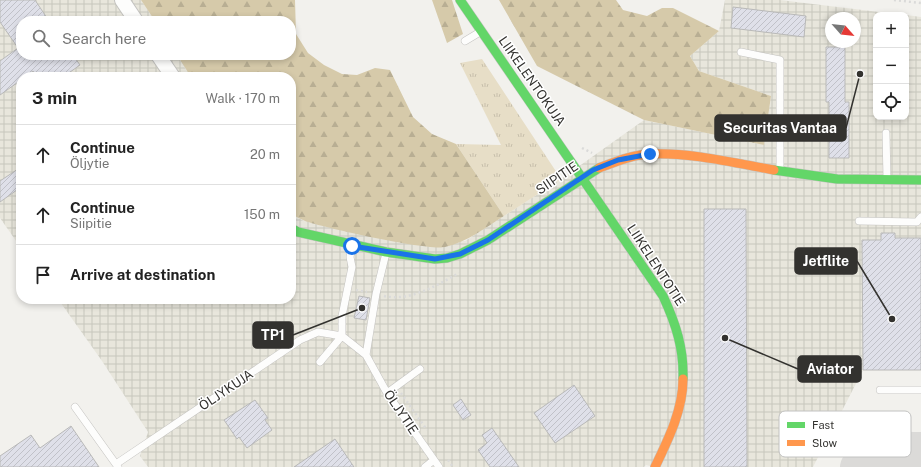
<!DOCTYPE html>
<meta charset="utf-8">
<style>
body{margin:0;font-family:"Public Sans",sans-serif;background:#f6f6f6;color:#222}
.controls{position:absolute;right:12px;top:12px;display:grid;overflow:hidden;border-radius:8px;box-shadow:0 2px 6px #0003}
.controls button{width:36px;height:36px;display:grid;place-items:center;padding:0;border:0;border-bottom:1px solid #e0e0e0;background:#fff;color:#222;font:20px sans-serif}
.compass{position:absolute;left:825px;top:12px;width:36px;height:36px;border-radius:50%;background:#fff;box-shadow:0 2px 6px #0003;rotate:117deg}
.stop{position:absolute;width:12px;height:12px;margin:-9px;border:3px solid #1a73e8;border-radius:50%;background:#fff}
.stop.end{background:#1a73e8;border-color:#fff;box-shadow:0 1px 4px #0008}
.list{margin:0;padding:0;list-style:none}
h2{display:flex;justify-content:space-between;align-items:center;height:52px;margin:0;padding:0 16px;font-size:17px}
h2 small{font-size:13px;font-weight:400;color:#767676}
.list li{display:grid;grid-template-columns:26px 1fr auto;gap:12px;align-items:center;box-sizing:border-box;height:60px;padding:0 16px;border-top:1px solid #e0e0e0}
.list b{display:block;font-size:15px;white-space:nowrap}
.list p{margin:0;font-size:13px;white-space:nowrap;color:#767676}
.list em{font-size:13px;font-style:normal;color:#767676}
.icon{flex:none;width:22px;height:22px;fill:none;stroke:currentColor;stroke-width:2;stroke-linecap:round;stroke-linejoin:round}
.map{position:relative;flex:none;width:921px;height:467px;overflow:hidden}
.search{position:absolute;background:#fff;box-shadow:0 2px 6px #0003;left:16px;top:16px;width:280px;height:44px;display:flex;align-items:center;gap:10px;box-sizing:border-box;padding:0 14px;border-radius:16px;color:#767676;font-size:15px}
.panel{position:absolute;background:#fff;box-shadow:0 2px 6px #0003;left:16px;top:72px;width:280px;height:232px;border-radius:16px}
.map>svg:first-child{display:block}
.industrial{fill:url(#industrial-grid);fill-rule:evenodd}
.grass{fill:url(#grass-tufts)}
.forest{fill:url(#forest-firs)}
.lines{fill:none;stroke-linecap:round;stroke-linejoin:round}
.taxiway{stroke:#dbdad8;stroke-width:36}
.building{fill:url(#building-hatch);stroke:#b9b9b8}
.lane-casing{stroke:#c4c3c0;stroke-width:8}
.street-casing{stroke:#c4c3c0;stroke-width:16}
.fast-casing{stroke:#c4c3c0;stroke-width:10}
.slow-casing{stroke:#c4c3c0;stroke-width:10}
.path{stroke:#dadad9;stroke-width:2.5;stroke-dasharray:2 3;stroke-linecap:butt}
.lane{stroke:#fdfdfc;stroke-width:7}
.street{stroke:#fdfdfc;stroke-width:14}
.fast{stroke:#63d668;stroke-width:9}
.slow{stroke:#ff974d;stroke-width:9}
.route{stroke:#1a73e8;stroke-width:5}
.labels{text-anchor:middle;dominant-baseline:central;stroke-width:3;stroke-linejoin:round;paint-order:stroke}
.street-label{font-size:13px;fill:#33322f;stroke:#fff}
.key{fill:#fff;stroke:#c2c2c1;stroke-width:1}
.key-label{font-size:11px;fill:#33322f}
.leader{fill:none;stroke:#33322f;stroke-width:1.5}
.callout-dot{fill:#33322f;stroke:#fff;stroke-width:1.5}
.callout{fill:#33322f;stroke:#33322f;stroke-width:1.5}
.callout-label{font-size:14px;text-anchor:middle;font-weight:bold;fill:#fff}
</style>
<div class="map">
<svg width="921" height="467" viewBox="0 0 921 467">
<defs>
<pattern id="industrial-grid" width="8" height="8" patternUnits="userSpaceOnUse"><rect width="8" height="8" fill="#e8e6dc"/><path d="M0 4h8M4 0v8" fill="none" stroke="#c7c6bd"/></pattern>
<pattern id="grass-tufts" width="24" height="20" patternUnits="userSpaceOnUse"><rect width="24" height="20" fill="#e7dec7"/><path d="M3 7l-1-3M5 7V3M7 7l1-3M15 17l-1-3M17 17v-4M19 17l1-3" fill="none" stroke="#c7bfab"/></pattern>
<pattern id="forest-firs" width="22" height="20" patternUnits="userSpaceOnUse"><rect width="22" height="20" fill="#d6caaa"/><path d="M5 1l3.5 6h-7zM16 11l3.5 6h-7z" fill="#b8ae93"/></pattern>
<pattern id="building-hatch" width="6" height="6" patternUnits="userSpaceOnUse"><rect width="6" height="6" fill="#dfe0e9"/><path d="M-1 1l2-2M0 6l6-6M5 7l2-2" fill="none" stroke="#c0c1c8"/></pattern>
</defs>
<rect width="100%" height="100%" fill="#f2f1ed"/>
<path class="industrial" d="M0,0H141L155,21H21V55H177L191,77H21V248L0,218Z
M725,0H780L904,15H876V117H906V15L921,17V370H863L813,467H654L646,465L644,467H148L140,456L148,432L102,361L58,299H291V214L304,221L465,241L561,179L644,120L764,145L771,96L699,71L690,56L719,31ZM831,18H855V42H831Z"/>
<path class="grass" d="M482,59L561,179L504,216L456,144L501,145L460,63Z"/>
<path class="forest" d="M141,0H295L296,34L308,53L324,65L342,74L357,75L375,68L390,70L413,117L432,134L456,144L504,216C485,228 467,242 445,247C428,251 325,228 305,221C300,219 295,216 291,214V77H191L177,55H291V21H155Z
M432,0H452L463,34L447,43Z
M499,0H616L623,10L647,16L662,8H673L719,31L690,56L699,71L771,96L764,145L644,120L537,66Z"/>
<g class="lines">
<path class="taxiway" d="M858,467C871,444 898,450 921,450"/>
</g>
<path class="building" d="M0,0H35L49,21H21V55H73L80,65L63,77H37L33,71L25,77H21V80L0,95V61L18,48L0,22Z
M733,7L806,16L804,37L731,28Z
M826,47H845V102H849V158H829V102H826Z
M21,167V187L0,202V181Z
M704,209H746L747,467H704Z
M881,233H895V238H921V370H863L862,240H881Z
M359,296L370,298L366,320L354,318Z
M574,385L595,416L555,443L534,413Z
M461,399L471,415L463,420L453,405Z
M255,400L268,418L265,420L272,430L247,448L239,437L237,439L224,420Z
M71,426L99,467H0V456L31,435L40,448Z
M492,428L519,467H490L478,450L487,443L482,435Z
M335,439L354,467H294Z"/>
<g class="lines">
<g class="lane-casing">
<path id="lane" d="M465,41L480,32
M741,52L780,60V168
M886,133L887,179
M859,221L917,222L921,217
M366,355L376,294L386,253
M320,362L342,336L366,355L387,393L439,467
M880,390H921
M387,393L420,369
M75,407L118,467
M116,464L300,340L318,332L342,336V316L352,267L350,257L352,246
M425,467L434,460"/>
</g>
<g class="street-casing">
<path id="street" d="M122,0L136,21
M158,55L173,77"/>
</g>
<g class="fast-casing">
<path id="fast" d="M460,0L663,296C676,324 684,349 683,379
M774,170L837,179L921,180
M291,228L298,232L386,252L435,259L447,258L460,254L488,240L599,168"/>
</g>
<g class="slow-casing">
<path id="slow" d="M599,168C615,162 632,155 649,154C689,152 735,163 774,170
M655,467C668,440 683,410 683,379"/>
</g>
<path class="path" d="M894,0L921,3
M582,148L592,153
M356,290L367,292
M384,296C410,302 437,285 459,273
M401,393L427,430
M448,460L453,467"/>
<use href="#lane" class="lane"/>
<use href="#street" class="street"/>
<use href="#fast" class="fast"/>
<use href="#slow" class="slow"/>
</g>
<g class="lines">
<path class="route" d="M352,246L435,259L460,254L488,240L593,170L618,160L650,154"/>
</g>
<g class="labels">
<g class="street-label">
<text transform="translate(532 81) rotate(55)">LIIKELENTOKUJA</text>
<text transform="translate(557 178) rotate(-34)">SIIPITIE</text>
<text transform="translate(656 265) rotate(57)">LIIKELENTOTIE</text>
<text transform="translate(226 390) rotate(-34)">ÖLJYKUJA</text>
<text transform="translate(401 412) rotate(56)">ÖLJYTIE</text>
</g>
</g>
<rect x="779" y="411" width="132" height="46" rx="6" class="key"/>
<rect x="787" y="422" width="18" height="6" fill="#63d668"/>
<rect x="787" y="440" width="18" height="6" fill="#ff974d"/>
<g class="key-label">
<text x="812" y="429">Fast</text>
<text x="812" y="447">Slow</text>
</g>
<path class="leader" d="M860 74L846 128M892 319L857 261M362 308L293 335M725 338L798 369"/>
<g class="callout-dot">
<circle cx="860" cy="74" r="4"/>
<circle cx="892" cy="319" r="4"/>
<circle cx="362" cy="308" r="4"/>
<circle cx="725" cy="338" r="4"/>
</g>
<g class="callout">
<rect x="715" y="115" width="131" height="26" rx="4"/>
<rect x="795" y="248" width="62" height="26" rx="4"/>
<rect x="253" y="322" width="40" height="26" rx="4"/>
<rect x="798" y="356" width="63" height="26" rx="4"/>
</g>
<g class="callout-label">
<text x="780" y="133">Securitas Vantaa</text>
<text x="826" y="266">Jetflite</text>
<text x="273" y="340">TP1</text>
<text x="830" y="374">Aviator</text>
</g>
</svg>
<div class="controls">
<button>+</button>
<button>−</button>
<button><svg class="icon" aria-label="locate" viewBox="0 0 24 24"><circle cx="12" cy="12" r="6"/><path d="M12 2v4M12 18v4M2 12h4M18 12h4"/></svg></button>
</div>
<svg class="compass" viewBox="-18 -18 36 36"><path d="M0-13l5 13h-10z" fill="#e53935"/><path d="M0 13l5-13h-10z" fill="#767676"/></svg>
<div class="stop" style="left:352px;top:246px"></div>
<div class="stop end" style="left:650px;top:154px"></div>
<div class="search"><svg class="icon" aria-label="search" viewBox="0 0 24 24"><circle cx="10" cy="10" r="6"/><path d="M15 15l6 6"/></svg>Search here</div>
<section class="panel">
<h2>3 min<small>Walk · 170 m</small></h2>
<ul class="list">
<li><svg class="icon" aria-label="ahead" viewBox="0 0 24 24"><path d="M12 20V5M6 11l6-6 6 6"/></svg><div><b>Continue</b><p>Öljytie</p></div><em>20 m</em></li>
<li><svg class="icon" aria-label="ahead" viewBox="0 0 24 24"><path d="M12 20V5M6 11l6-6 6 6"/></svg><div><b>Continue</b><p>Siipitie</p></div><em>150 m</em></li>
<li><svg class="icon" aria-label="arrive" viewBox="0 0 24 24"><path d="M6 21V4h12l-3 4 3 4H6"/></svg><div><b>Arrive at destination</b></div></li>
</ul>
</section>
</div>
